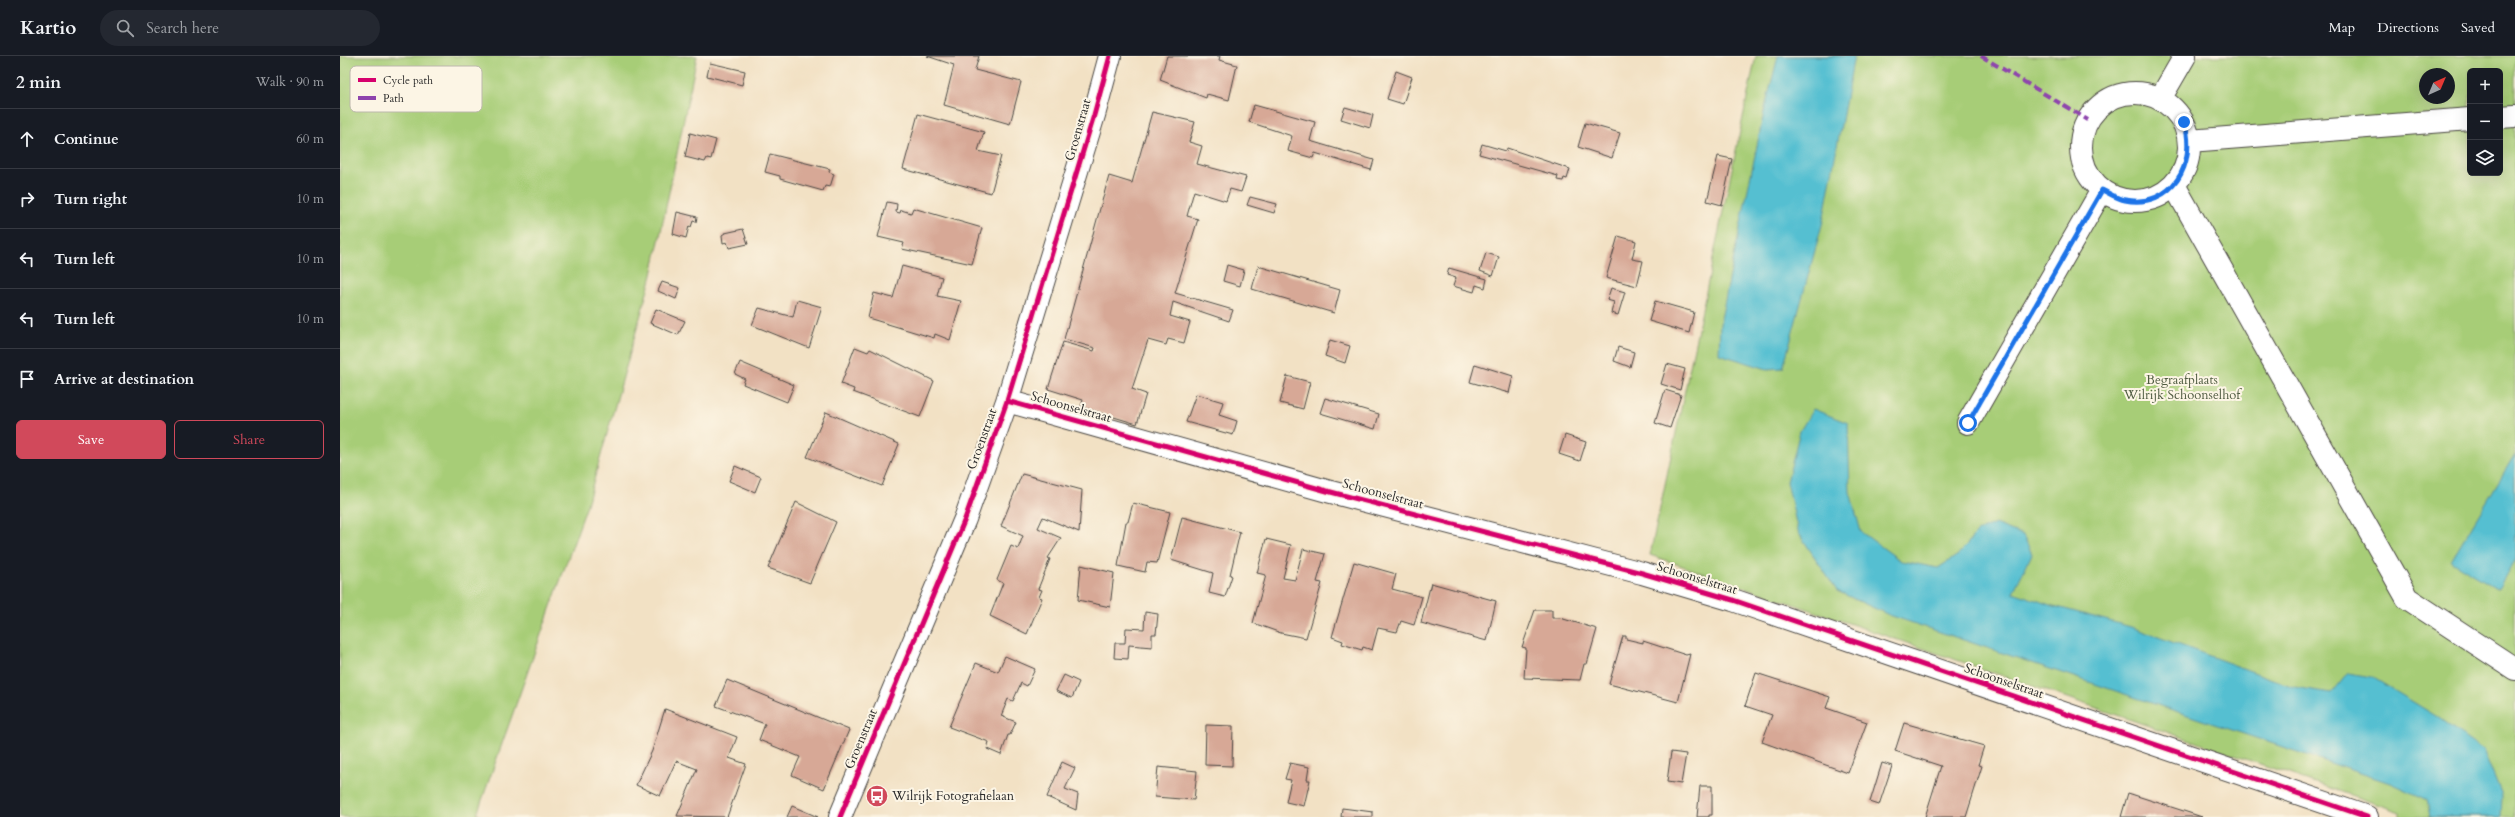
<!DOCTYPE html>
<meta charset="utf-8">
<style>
body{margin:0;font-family:Cardo,serif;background:#242831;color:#f1f3f6}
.controls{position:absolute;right:12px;top:12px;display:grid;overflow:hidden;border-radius:6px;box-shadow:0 4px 16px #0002}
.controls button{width:36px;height:36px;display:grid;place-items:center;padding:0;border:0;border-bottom:1px solid #363941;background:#171b24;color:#f1f3f6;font:20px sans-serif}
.compass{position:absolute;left:2079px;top:12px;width:36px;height:36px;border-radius:50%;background:#171b24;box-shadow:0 4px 16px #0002;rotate:44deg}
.stop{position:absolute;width:12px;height:12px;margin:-9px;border:3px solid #1a73e8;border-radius:50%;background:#fff}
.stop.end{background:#1a73e8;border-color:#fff;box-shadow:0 1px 4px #0008}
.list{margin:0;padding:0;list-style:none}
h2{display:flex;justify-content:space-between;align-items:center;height:52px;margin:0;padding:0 16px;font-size:17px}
h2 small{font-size:13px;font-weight:400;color:#9ea1a6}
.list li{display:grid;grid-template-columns:26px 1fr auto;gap:12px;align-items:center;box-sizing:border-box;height:60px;padding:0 16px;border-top:1px solid #363941}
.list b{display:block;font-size:15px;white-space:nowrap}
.list em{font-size:13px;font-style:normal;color:#9ea1a6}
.actions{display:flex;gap:8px;padding:12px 16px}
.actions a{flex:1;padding:9px 0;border:1px solid #d1495b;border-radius:6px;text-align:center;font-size:14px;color:#d1495b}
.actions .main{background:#d1495b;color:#fff}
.icon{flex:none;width:22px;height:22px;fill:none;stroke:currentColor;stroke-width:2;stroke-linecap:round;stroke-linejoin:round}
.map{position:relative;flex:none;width:2175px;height:761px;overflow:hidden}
header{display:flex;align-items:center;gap:24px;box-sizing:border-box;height:56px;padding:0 20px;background:#171b24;border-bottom:1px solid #363941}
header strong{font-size:19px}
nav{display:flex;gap:22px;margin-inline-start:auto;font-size:14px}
.search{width:280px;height:36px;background:#242831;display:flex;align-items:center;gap:10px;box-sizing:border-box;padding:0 14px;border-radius:22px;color:#9ea1a6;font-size:15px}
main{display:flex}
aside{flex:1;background:#171b24}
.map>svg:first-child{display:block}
.green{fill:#a7cd77;stroke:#697c51;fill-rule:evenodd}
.water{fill:#55bfd1;stroke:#40757e}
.building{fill:#d7a896}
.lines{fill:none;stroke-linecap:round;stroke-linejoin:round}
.minor-casing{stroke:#494642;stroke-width:24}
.minor{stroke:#fff;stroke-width:22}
.quiet{stroke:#8e44ad;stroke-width:4;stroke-dasharray:8 4;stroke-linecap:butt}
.cycleway-casing{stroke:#fcf5e5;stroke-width:8}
.cycleway{stroke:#d6006c;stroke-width:5}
.route{stroke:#1a73e8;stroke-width:5}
.labels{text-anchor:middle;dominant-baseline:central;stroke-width:4;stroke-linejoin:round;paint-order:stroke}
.street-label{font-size:13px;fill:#2b2b2b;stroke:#fcf5e5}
.park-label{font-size:13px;fill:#505c42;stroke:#fcf5e5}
.poi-label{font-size:13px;fill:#2b2b2b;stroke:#fcf5e5;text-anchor:start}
.key{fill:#fcf5e5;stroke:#bdb8ad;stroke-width:1}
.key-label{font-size:11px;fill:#2b2b2b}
</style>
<header>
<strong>Kartio</strong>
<div class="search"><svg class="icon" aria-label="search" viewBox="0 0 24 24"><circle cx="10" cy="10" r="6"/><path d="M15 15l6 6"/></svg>Search here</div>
<nav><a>Map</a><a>Directions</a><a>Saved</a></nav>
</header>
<main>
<aside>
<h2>2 min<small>Walk · 90 m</small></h2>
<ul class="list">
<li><svg class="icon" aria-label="ahead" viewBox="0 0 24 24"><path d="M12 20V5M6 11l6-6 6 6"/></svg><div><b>Continue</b></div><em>60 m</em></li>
<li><svg class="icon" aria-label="right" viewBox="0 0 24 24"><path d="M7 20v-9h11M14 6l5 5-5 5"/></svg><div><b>Turn right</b></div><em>10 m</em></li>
<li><svg class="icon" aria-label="left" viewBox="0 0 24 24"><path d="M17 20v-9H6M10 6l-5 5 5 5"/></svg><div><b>Turn left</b></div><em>10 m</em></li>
<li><svg class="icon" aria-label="left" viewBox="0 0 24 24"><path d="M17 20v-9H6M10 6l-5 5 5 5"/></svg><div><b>Turn left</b></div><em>10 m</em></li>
<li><svg class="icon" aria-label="arrive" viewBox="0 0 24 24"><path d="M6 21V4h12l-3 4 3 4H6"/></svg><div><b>Arrive at destination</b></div></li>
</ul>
<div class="actions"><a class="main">Save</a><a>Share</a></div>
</aside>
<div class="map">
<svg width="2175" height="761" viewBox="0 0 2175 761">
<rect width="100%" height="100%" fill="#fcf5e5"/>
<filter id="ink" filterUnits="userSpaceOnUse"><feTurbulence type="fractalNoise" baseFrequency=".025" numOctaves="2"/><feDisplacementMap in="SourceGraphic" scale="8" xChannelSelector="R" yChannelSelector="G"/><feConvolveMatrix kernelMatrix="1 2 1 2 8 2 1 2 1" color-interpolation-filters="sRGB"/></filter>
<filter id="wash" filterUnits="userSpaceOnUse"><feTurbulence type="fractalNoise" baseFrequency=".012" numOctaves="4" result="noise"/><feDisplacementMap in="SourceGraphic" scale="16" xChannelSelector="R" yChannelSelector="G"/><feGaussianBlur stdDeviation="0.9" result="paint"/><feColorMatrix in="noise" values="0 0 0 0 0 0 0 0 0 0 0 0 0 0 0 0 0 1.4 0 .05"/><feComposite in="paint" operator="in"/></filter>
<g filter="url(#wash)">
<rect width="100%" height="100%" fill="#f2e1c4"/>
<path class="green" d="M0,0H357L312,219L246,452L137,758L142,761H0Z
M1416,0H2175V761H2060V756L1310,499ZM2130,15H2160V117H2130ZM2085,18H2109V42H2085Z"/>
<path class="water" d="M1438,0H1514L1483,165L1443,312L1427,313L1379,298L1380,268L1424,56Z
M1473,353L1508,367L1510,436L1521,476L1561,505L1598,512L1618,499L1637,476L1655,468L1683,479L1692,498L1673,536L1710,549L1791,571L1954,631L1992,637L2008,617L2032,621L2096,660L2143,694L2162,740L2161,761H2090L2087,744L2050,727L1549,559L1497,535L1458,476L1447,426L1460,375Z
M2175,398V503L2158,533L2111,505Z"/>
<g id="blocks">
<path class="building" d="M587,0H639L635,14L681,26L670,68L604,49L614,9Z
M827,0H880L879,4L897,9L889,44L867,38L866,42L820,24Z
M370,7L405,15L402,29L367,20Z
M1056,15L1072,21L1063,48L1047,43Z
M914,49L975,66L970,85L1034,104L1031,114L975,97L973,102L948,95L952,80L909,66Z
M1005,51L1033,59L1030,72L1001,63Z
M812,56L855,66L849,86L862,90L857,108L906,121L901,136L890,133L886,145L854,135L847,160L858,163L835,237L893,254L889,265L833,246L830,260L850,266L844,287L828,283L826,289L808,284L792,333L806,338L797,368L741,351L743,344L708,333L723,286L754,295L755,292L724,283L769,120L792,127Z
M578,58L644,76L638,95L661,100L651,137L563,113Z
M1245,67L1280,77L1272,102L1238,91Z
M350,77L376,84L371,103L367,102L365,106L345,101Z
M1142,88L1166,95L1167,92L1230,113L1227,123L1224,122L1223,125L1217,124L1218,120L1139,98Z
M430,98L490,113L489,116L494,118L490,131L485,130L483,135L440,123V120L425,116Z
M1378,100L1392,103L1382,149L1367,145Z
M910,141L937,148L934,157L907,149Z
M547,146L557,148L556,156L560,157L561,154L571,157L573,152L642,172L632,208L562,193L564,187L538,181Z
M337,156L357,161L356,166L353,165L351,171L349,170L346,182L333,178Z
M403,173L408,188L389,192L387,186L383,187L382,179L385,177Z
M1278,180L1296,185L1292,203L1303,205L1297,230L1266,222Z
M1146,197L1159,201L1153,220L1140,215Z
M887,209L904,214L900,230L883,225Z
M562,210L602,221L597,240L621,245L610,284L595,278L594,282L528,262L534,237L553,242Z
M918,210L1000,234L994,257L912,233Z
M1109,212L1147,223L1145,232L1136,229L1134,236L1113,230L1116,222L1107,219Z
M322,226L340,232L336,243L318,235Z
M1271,232L1285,236L1278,259L1271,257L1274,246L1267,244Z
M457,244L482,251L469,292L412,269L419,252L453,261Z
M1315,245L1354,256L1349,277L1309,265Z
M316,253L345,265L338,279L310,267Z
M990,284L1010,290L1005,307L985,300Z
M515,291L528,296L530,293L594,325L580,361L513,336L514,333L501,328Z
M1278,291L1294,296L1290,311L1274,305Z
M400,306L454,329L447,346L403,328L405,323L395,318Z
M1135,308L1173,320L1169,337L1130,326Z
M1327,308L1345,313L1340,334L1321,328Z
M947,320L970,326L963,353L940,347Z
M1325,334L1341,339L1330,372L1315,367Z
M856,338L883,346L879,359L897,365L893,379L846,366Z
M985,342L1039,358L1035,373L980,357Z
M486,356L559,388L542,430L467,401Z
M1225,379L1246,386L1240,405L1219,398Z
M395,410L421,421L415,436L389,425Z
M682,418L742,434L739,476L703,461L698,472L721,482L708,502L710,503L698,533L702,534L699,541L702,542L687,578L650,560L663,527L657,524L671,490L678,493L683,480L661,470Z
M456,446L496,466L470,527L428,512Z
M793,447L830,456L817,507L807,506L805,516L778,510L786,466H788Z
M842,461L900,476L890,519L892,520L885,541L869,537L873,517L831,504Z
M926,483L951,489L943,522L955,524L963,493L985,498L977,526L982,527L966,582L941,577L913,567L926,519L917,517Z
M1014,506L1056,518L1052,533L1082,541L1074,569L1061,565L1057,576L1038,572L1032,594L1023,591L1022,594L1002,588L1003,585L992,581Z
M741,509L774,517L770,551L738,544Z
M1091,527L1156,545L1147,585L1081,567Z
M1195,554H1212V562H1220L1257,573L1247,608H1244L1240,624L1184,622L1186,592L1182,591Z
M805,556L818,558L816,578H812V591L789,589L788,603L774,602L775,587H785L786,572L804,573Z
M1283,580H1286V583L1303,587V585L1346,599L1350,598L1338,646L1269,628Z
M665,600L695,613L687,630L681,627L673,645L668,643L661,660L676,666L670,679H668L661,699L647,693L649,686L609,671L636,607L658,616Z
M1416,617L1490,641L1486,652L1527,666L1508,717L1422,686L1432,659L1405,650Z
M724,619L739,626L732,642L716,635Z
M387,624L509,674L484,733L452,719L460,701L419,684L425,668L376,650Z
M325,653L397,681L389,702L406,708L387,761L337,760L357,713L336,705L320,740L296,729L312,695Z
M1564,667L1644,690L1638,709L1642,710L1626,761H1585L1601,710L1555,695Z
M866,669L893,670L892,710L865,709Z
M1331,696L1346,698L1341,728L1327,726Z
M722,706L735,712L725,733L738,738L736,754L707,741Z
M950,707L969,711L967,724H970L964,750L946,746L951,724L945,723Z
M1542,707L1552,710L1539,749L1530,746Z
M818,711L857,715L854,744L815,741Z
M1360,730H1372V759H1369V761H1357Z
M1788,737L1862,761H1781Z
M452,750L478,761H447Z
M1002,752L1033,756V761H1001Z"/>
</g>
</g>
<g filter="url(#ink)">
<use href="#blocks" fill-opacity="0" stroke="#494642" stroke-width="1"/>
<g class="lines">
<g class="minor-casing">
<path id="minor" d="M1741 91a54 54 0 1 1 108 0a54 54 0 1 1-108 0Z
M1820,43L1845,0
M2160,61L2175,60
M1849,85L2130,63
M1834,129L2067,542L2175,613
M667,345L987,435L1302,517L1393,544L2027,761
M1628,367L1762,134
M500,761L625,463L667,345L754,59L770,0"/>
</g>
<use href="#minor" class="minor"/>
<path class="quiet" d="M1641,0L1748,64"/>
<g class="cycleway-casing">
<path id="cycleway" d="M667,345L987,435L1302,517L1393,544L2027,761
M500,761L625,463L667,345L754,59L770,0"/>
</g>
<use href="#cycleway" class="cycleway"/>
</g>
</g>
<g class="lines" filter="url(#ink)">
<path class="route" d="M1628,367L1762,134C1769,137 1777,143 1785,144C1832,153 1858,107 1844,66"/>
</g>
<defs>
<g id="bus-disc" transform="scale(1.15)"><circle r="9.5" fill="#d1495b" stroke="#fcf5e5"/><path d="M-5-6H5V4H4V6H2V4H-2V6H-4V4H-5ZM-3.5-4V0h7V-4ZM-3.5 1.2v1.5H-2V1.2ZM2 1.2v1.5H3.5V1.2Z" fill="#fff"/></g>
</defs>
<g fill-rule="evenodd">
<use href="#bus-disc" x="537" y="740"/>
</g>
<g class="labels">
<g class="street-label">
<text transform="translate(738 74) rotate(-74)">Groenstraat</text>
<text transform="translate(731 351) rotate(16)">Schoonselstraat</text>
<text transform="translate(642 383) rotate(-70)">Groenstraat</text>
<text transform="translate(1043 438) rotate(15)">Schoonselstraat</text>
<text transform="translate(1357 522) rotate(17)">Schoonselstraat</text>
<text transform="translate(1664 625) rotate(19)">Schoonselstraat</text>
<text transform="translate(521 683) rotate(-67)">Groenstraat</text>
</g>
<g class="park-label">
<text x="1842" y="324">Begraafplaats<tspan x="1842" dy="15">Wilrijk Schoonselhof</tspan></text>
</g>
<g class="poi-label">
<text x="552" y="740">Wilrijk Fotografielaan</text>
</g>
</g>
<rect x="10" y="10" width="132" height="46" rx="6" class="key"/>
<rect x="18" y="22" width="18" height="4" fill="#d6006c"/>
<rect x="18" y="40" width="18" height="4" fill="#8e44ad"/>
<g class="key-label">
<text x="43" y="28">Cycle path</text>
<text x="43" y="46">Path</text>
</g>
</svg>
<div class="controls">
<button>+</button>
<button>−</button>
<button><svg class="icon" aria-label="layers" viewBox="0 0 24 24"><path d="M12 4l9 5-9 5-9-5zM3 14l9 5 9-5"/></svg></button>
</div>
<svg class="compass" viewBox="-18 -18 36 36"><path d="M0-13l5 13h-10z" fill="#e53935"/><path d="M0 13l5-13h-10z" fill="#9ea1a6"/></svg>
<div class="stop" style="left:1628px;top:367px"></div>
<div class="stop end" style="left:1844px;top:66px"></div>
</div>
</main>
